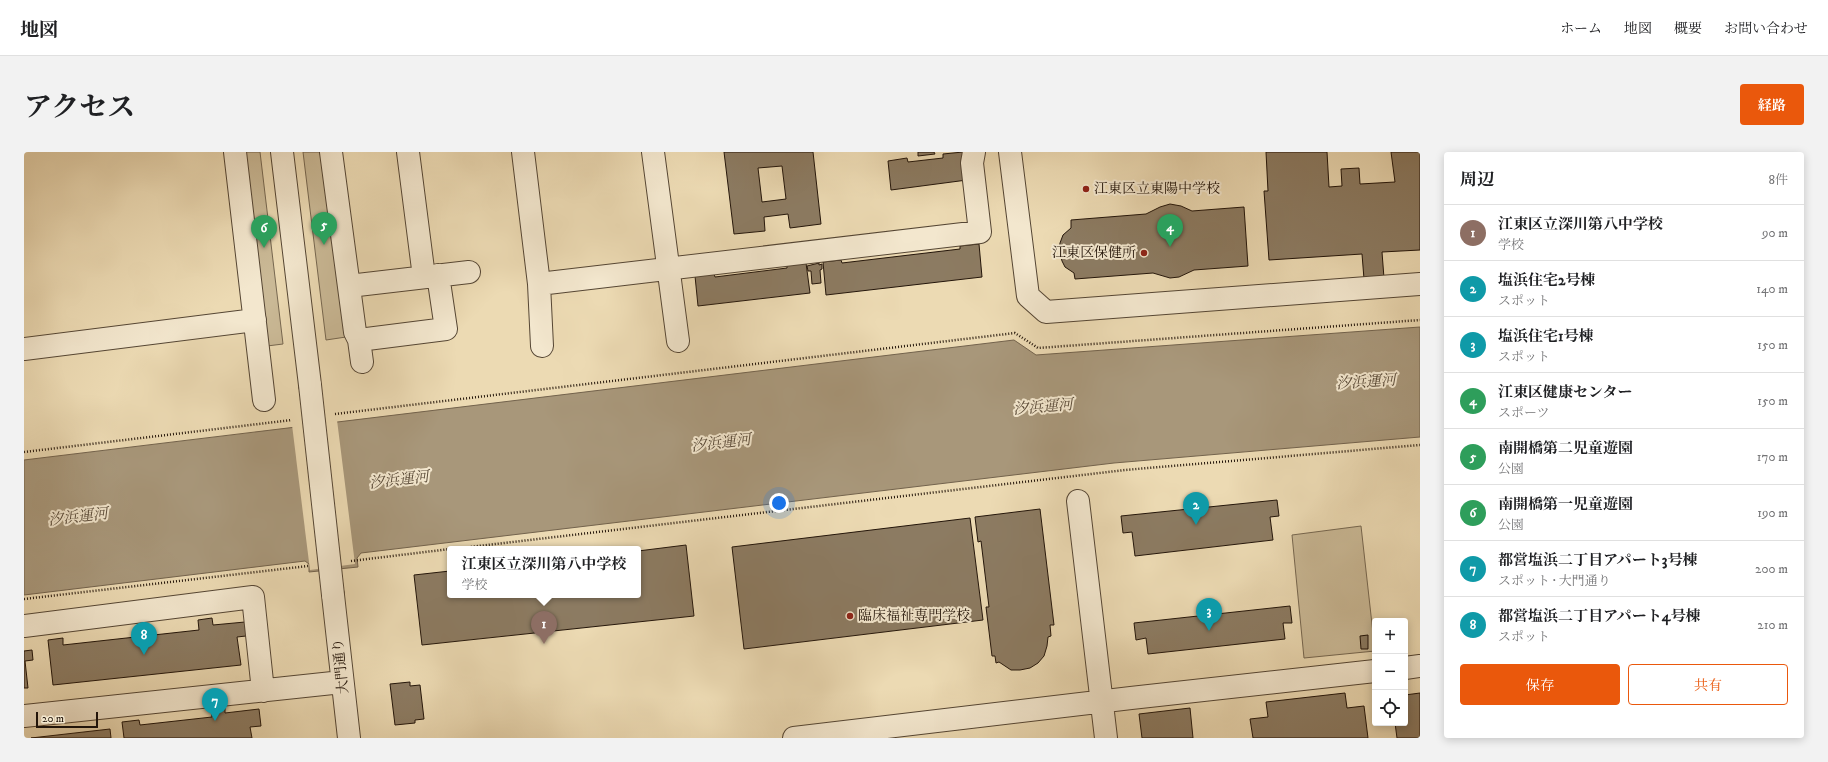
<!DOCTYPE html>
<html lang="ja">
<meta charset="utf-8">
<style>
body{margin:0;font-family:"IM FELL DW Pica","Noto Serif JP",serif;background:#f2f2f2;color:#202124}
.controls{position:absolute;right:12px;bottom:12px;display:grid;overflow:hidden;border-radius:4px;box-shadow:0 2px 10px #0003}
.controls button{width:36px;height:36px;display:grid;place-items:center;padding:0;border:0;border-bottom:1px solid #e0e0e0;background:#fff;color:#202124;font:20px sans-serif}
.scale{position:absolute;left:12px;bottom:10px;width:62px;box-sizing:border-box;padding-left:4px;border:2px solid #23150a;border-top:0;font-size:11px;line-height:14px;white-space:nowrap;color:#23150a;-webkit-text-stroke:3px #f3e7ce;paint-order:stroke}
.you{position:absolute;left:755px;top:351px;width:14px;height:14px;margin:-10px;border:3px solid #fff;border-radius:50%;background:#1a73e8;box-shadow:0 0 0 6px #1a73e833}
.badge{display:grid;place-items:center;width:26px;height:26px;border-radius:50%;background:#ea580c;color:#fff;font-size:13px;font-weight:700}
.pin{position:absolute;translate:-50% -33px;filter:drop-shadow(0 1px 2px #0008)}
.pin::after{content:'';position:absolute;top:21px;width:14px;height:12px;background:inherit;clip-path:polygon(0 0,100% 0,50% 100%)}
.popup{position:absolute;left:423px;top:394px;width:194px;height:52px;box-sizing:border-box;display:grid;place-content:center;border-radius:4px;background:#fff;filter:drop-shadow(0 1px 3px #0005);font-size:13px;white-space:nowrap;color:#757577}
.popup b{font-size:15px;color:#202124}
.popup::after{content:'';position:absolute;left:50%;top:100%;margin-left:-8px;border:8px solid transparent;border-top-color:#fff}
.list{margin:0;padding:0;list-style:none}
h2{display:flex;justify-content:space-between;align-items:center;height:52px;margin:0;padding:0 16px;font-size:17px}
h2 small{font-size:13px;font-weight:400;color:#757577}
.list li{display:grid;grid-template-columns:26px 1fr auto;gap:12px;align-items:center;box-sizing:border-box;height:56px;padding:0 16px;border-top:1px solid #e0e0e0}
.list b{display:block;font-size:15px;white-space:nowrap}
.list p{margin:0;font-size:13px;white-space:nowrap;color:#757577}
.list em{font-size:13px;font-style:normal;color:#757577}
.actions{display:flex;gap:8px;padding:12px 16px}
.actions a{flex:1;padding:9px 0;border:1px solid #ea580c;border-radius:4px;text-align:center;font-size:14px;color:#ea580c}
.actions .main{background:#ea580c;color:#fff}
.icon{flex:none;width:22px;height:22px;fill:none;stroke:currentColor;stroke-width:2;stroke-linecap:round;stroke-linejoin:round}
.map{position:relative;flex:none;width:1396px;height:586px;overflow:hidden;border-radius:4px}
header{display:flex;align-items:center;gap:24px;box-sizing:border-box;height:56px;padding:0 20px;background:#fff;border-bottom:1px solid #e0e0e0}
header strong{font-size:19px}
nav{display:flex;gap:22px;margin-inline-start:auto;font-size:14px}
.intro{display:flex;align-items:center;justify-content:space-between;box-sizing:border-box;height:96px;padding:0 24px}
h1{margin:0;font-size:28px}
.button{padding:10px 18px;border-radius:4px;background:#ea580c;color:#fff;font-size:14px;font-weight:700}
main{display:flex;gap:24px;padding:0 24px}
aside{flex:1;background:#fff;border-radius:4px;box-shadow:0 2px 10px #0003}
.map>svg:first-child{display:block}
.green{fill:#cab996;stroke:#766750}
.water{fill:#a8977a;stroke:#73634d}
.pier{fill:#ecdab3}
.building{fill:#8c7b62;stroke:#23150a;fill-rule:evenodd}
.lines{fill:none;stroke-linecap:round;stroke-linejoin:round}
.minor-casing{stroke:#554634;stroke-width:24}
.path{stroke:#23150a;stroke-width:2.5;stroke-dasharray:1 2;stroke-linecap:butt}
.minor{stroke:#f3e7ce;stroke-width:22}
.minor-bridge-casing{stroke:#554634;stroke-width:24;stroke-linecap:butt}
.minor-bridge{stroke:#f3e7ce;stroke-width:22}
.poi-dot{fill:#8f2418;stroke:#f3e7ce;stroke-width:1.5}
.labels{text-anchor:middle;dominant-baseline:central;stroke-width:4;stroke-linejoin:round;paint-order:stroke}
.poi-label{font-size:14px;fill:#23150a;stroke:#f3e7ce;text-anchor:start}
.street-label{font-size:14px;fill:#23150a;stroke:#f3e7ce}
.water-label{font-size:15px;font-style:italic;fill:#584937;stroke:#f3e7ce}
</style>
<header>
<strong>地図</strong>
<nav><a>ホーム</a><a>地図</a><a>概要</a><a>お問い合わせ</a></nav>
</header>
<div class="intro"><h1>アクセス</h1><a class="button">経路</a></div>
<main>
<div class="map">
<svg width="1396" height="586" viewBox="0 0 1396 586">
<rect width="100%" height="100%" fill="#ecdab3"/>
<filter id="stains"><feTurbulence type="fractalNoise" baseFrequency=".005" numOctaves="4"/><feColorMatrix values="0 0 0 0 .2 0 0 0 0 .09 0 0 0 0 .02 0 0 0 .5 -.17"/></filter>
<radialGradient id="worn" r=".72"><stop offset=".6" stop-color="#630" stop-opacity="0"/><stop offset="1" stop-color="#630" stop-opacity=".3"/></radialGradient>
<path class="green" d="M220,0H236L259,192L243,194Z
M279,0H296L322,185L302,188Z
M1337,374L1351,499L1280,506L1268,383Z"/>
<path class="water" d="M1396,175V285L1090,311L337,401L333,406L334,415L285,420V412L281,409L0,443V308L990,188L1012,203Z"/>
<path class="pier" d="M313,268L331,412L286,418L268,273Z"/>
<path class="building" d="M700,0H789L797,72L766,76L764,62L740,65L741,79L710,82ZM758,14L762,47L738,50L734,16Z
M894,0H910L911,2L894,4Z
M939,0L943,28L867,38L864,9L883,6L884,10L919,6V2Z
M1242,0H1303L1305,35L1318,34L1317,17L1335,16L1336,32L1371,30L1367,0H1396V98L1358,100L1360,126L1340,127L1338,102L1245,108L1240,39H1244Z
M1146,52L1157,54L1168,59L1220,55L1224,114L1170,118L1155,125L1146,126L1129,121L1051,127L1050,121L1041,115L1038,109L1035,98L1036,91L1039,83L1047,76V68L1122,62L1136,55Z
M955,92L958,125L802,143L799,110L817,108L818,111L936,97V94Z
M782,111L786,141L674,154L671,124L690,122L691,125L763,116V113Z
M795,111V113L798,112V117L796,118L797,131L788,132L787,119H784L783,114Z
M1253,348L1255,364L1246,365L1249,388L1111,404L1108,380L1099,381L1097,364Z
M1016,357L1030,473H1026L1027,484L1024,485L1023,494L1020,504L1014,511L1006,516L996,518H987L975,510L972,511L971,504H968L962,455H965L957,389L954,390L951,365Z
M946,366L959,468L720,497L708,395Z
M662,393L670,464L398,493L390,423L426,419V443H614V399Z
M1266,454L1268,471H1259L1261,487L1124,502L1122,486L1112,488L1110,471Z
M188,466L189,473L221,470L222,484L213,485L217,513L29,533L24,488L39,486V493L175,478L174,468Z
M1344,483V497H1337L1336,484Z
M8,498L9,508L1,509L4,536H0V499Z
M386,530V534L396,533L400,567L391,568V571L371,573L366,532Z
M1321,541L1323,556L1340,554L1344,586H1229L1226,567L1244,565L1242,550Z
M1396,541V586H1373L1371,571H1381V543Z
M201,555V561L235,557L237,574L226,575L228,586H100L98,570L115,568L116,573L188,565L187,556Z
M1166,556L1169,586H1118L1115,562Z
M86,577L87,586H7Z"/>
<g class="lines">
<g class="minor-casing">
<path id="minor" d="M211,0L240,248
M258,0L286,233
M307,0L331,180L335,188L338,210
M384,0L400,125
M499,0L515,132L518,194
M629,0L654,189
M986,0L1004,144L1022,160L1396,132
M515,132L956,80L948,11L950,0
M325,134L445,120
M335,188L422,177L414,123
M0,197L231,168
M1054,349L1082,586
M309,443L325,586
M0,474L229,445L239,539
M1381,516L1396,514
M0,564L318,530
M770,586L1107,546L1351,519"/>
</g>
<path class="path" d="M311,262L991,181L1014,196L1396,168
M0,300L268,268
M429,397L1101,318L1396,293
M327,409L426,397
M0,447L284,414"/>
<use href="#minor" class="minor"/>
<g class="minor-bridge-casing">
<path id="minor-bridge" d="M286,233L309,443"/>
</g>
<use href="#minor-bridge" class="minor-bridge"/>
</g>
<g class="poi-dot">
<circle cx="1062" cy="37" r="4"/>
<circle cx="1120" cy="101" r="4"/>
<circle cx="826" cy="464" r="4"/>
</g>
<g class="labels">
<g class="poi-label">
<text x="1070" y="37">江東区立東陽中学校</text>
<text x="1112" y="101" text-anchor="end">江東区保健所</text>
<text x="834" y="464">臨床福祉専門学校</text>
</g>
<g class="street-label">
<text transform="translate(317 514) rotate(-96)">大門通り</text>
</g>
<g class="water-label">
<text transform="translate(1342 230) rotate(-4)">汐浜運河</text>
<text transform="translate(1019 255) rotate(-5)">汐浜運河</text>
<text transform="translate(697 291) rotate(-7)">汐浜運河</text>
<text transform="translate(375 328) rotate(-7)">汐浜運河</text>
<text transform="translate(54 365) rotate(-7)">汐浜運河</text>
</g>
</g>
<rect width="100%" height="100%" filter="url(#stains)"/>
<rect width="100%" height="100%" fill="url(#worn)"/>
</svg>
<div class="controls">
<button>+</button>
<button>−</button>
<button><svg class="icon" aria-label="locate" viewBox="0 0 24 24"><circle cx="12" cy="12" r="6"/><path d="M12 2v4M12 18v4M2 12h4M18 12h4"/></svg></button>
</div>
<div class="scale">20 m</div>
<div class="you"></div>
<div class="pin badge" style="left:520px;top:492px;background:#8d6e63">1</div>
<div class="popup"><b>江東区立深川第八中学校</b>学校</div>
<div class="pin badge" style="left:1172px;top:373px;background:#0f9aa8">2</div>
<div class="pin badge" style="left:1185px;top:479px;background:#0f9aa8">3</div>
<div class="pin badge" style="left:1146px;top:95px;background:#2e9e5b">4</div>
<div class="pin badge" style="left:300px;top:93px;background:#2e9e5b">5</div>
<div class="pin badge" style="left:240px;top:96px;background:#2e9e5b">6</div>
<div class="pin badge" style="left:191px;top:569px;background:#0f9aa8">7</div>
<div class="pin badge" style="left:120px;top:503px;background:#0f9aa8">8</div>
</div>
<aside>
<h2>周辺<small>8件</small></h2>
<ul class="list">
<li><span class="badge" style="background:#8d6e63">1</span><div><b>江東区立深川第八中学校</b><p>学校</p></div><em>90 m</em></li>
<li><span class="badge" style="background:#0f9aa8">2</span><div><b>塩浜住宅2号棟</b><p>スポット</p></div><em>140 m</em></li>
<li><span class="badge" style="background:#0f9aa8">3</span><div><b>塩浜住宅1号棟</b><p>スポット</p></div><em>150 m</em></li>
<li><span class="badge" style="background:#2e9e5b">4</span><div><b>江東区健康センター</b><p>スポーツ</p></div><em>150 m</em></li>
<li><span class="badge" style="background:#2e9e5b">5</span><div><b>南開橋第二児童遊園</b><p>公園</p></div><em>170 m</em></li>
<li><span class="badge" style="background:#2e9e5b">6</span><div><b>南開橋第一児童遊園</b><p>公園</p></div><em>190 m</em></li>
<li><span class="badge" style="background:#0f9aa8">7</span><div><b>都営塩浜二丁目アパート3号棟</b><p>スポット · 大門通り</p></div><em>200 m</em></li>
<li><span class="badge" style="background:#0f9aa8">8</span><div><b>都営塩浜二丁目アパート4号棟</b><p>スポット</p></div><em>210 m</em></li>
</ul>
<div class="actions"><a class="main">保存</a><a>共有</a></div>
</aside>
</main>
